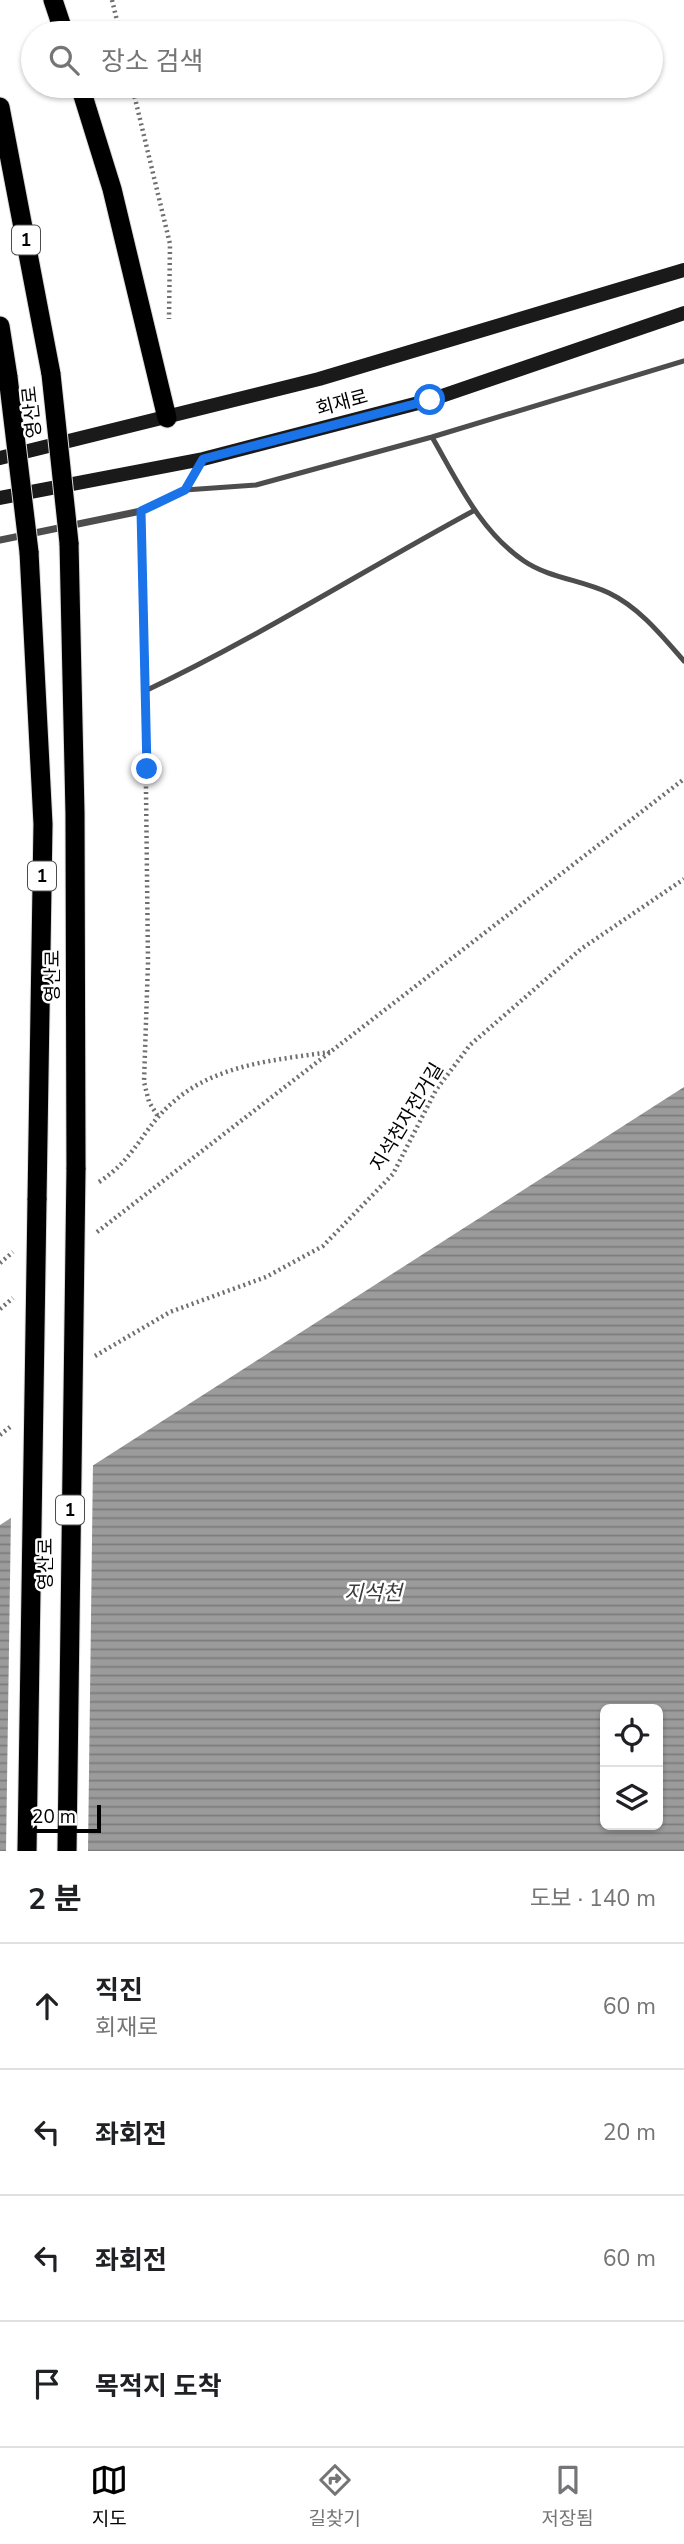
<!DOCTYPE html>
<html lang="ko">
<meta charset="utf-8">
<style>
body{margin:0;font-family:"Nunito Sans","Noto Sans KR",sans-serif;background:#f2f2f2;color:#202124}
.controls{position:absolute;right:21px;bottom:21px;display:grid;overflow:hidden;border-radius:10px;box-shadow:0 2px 5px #0004}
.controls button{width:63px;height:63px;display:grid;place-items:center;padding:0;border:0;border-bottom:2px solid #e0e0e0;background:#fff;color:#202124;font:35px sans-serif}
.scale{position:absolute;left:21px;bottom:18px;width:80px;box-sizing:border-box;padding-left:7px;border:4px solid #000;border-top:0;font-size:19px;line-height:24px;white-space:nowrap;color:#000;-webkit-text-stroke:5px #fff;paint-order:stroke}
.stop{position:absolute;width:21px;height:21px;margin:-16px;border:5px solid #1a73e8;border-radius:50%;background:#fff}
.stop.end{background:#1a73e8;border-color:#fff;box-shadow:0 2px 7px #0008}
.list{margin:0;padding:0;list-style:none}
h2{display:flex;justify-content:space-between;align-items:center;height:91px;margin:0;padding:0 28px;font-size:30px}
h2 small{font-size:23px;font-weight:400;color:#757577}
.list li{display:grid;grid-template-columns:46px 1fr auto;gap:21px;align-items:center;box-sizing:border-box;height:126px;padding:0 28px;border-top:2px solid #e0e0e0}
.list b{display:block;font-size:26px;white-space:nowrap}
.list p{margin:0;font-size:23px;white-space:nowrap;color:#757577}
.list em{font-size:23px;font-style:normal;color:#757577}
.icon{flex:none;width:38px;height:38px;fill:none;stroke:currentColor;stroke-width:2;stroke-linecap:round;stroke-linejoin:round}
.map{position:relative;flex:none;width:684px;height:1851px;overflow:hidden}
.search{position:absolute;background:#fff;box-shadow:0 2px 5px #0004;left:21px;right:21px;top:21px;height:77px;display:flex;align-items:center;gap:18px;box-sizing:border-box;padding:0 24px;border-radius:38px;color:#757577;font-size:26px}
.sheet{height:595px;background:#fff}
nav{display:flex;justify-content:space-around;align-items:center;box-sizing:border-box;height:98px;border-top:2px solid #e0e0e0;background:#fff;font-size:19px;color:#757577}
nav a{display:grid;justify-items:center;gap:4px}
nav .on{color:#000}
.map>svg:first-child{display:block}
.water{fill:url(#water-rules);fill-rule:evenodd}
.pier{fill:#fff}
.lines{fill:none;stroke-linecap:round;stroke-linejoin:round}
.trunk-casing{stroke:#dbdbdb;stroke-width:21}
.path{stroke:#6f6f6f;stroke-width:4.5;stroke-dasharray:2 3.5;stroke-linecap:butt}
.service{stroke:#4d4d4d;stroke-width:5}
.minor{stroke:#4d4d4d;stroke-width:7}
.secondary{stroke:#1a1a1a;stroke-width:14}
.trunk{stroke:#000;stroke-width:19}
.trunk-bridge-casing{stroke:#dbdbdb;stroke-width:21;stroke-linecap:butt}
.trunk-bridge{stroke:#000;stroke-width:19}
.route{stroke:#1a73e8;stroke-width:9}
.labels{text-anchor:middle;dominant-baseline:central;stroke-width:5;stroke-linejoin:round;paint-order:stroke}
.shield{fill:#fff;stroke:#4c4c4c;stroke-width:2}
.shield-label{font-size:18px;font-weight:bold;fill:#000}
.street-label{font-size:19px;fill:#000;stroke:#fff}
.water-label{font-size:21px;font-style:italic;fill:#3c3c3c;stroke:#fff}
</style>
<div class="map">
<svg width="684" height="1851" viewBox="0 0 684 1851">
<defs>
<pattern id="water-rules" width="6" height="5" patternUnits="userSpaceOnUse" patternTransform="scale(1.75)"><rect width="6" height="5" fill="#9b9b9b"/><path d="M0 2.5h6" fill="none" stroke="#7c7c7c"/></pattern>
</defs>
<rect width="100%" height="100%" fill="#fff"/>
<path class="water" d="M684,1087V1851H0V1525ZM605,1709H658V1825H605Z"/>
<path class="pier" d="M93,1461L88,1851H6L11,1514Z"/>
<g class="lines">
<g class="trunk-casing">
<path id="trunk" d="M53,0L64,33
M80,86L112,189L167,418
M0,107L51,374
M0,326L8,377
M69,543L75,813L76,1169
M29,552L43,824L37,1200"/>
</g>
<path class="path" d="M112,0L120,33
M132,86L170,244L169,319
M141,526L145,674
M145,704L148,962L144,1082L149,1102L159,1118
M99,1182C136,1158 142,1129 172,1103C215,1064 276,1060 330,1052
M97,1232L684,779
M0,1263L13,1252
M0,1309L13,1298
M95,1356L170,1312L266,1277L323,1246L393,1174L436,1090L470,1045L581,949L684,879
M0,1435L10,1427"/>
<path class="service" d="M432,437C458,482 480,531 524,561C549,578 582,580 609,593C640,608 662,636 684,661
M201,462L185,490L256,485L432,437L684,361
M145,691C259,637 364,570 475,510"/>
<path class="minor" d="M0,540L141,511L185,490"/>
<path class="secondary" d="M0,458L319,379L684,270
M0,498L203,459L430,400L684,313"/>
<use href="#trunk" class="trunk"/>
<g class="trunk-bridge-casing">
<path id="trunk-bridge" d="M51,374L69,543
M8,377L29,552
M27,1851L37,1200
M67,1851L76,1169"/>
</g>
<use href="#trunk-bridge" class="trunk-bridge"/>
</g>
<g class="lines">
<path class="route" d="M147,769L141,511L185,490L203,459L430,400"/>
</g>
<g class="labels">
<g class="shield">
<rect x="12" y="225.5" width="28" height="29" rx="5"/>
<rect x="28" y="861.5" width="28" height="29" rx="5"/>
<rect x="56" y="1495.5" width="28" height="29" rx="5"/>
</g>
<g class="shield-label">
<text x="26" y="240">1</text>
<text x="42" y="876">1</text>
<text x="70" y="1510">1</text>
</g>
<g class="street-label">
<text transform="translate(342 403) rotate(-15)">회재로</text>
<text transform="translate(32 412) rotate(-96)">영산로</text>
<text transform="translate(53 976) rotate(-90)">영산로</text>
<text transform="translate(407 1117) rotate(-59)">지석천자전거길</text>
<text transform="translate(46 1564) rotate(-90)">영산로</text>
</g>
<g class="water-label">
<text x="373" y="1593">지석천</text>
</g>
</g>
</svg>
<div class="controls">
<button><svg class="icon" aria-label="locate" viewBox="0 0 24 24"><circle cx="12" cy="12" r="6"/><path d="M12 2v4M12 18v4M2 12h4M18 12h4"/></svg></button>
<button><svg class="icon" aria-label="layers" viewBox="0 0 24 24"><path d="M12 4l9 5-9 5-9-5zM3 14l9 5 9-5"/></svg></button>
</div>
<div class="scale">20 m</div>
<div class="stop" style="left:430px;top:400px"></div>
<div class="stop end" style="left:147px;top:769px"></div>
<div class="search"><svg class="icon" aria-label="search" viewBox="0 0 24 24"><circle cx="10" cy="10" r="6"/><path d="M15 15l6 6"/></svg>장소 검색</div>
</div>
<section class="sheet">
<h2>2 분<small>도보 · 140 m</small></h2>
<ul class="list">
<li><svg class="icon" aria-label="ahead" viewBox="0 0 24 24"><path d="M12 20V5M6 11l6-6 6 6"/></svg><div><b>직진</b><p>회재로</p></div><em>60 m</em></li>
<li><svg class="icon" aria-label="left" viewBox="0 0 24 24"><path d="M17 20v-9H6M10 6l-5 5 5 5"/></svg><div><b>좌회전</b></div><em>20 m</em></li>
<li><svg class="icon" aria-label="left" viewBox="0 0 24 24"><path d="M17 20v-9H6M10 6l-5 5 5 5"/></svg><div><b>좌회전</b></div><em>60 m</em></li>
<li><svg class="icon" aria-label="arrive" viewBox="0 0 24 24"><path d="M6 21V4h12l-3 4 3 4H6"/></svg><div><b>목적지 도착</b></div></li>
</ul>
</section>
<nav>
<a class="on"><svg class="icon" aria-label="map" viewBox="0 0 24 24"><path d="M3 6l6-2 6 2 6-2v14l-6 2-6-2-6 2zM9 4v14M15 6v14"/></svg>지도</a>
<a><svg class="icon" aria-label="directions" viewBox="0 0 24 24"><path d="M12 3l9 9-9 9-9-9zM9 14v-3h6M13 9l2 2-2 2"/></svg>길찾기</a>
<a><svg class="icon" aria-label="saved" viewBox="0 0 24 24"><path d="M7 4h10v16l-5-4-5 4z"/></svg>저장됨</a>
</nav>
